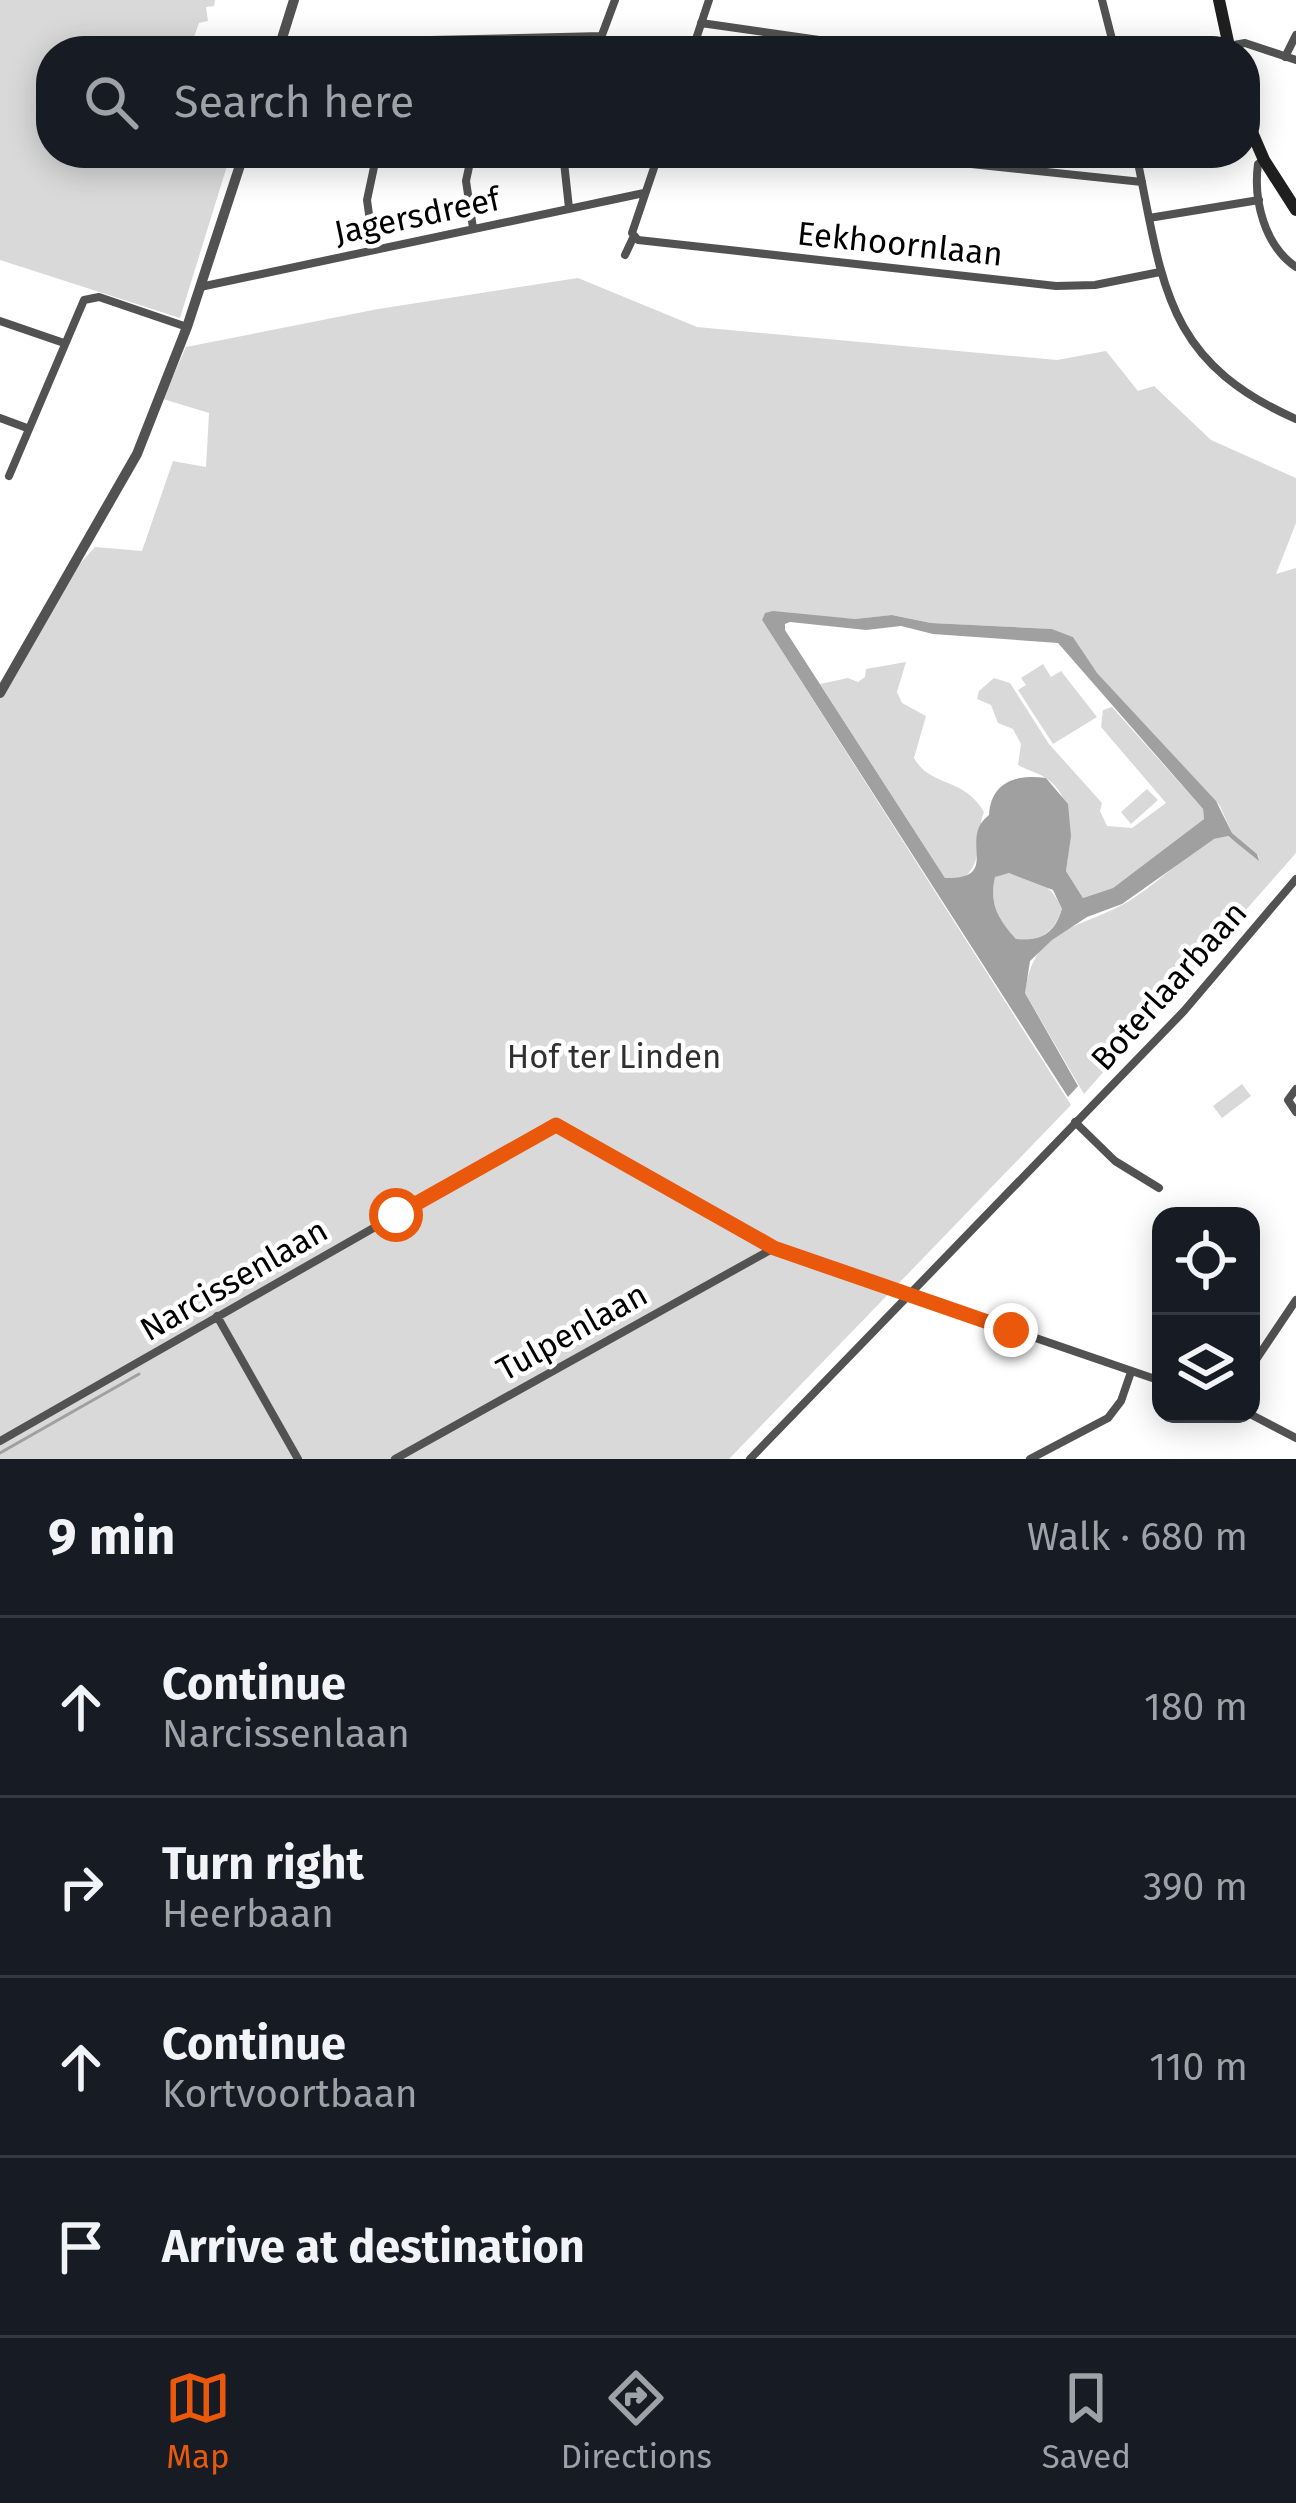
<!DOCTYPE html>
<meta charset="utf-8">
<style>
body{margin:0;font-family:"Fira Sans",sans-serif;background:#242831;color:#f1f3f6}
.controls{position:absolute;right:36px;bottom:36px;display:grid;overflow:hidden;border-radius:24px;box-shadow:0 6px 30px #0003}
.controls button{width:108px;height:108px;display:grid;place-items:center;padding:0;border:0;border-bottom:3px solid #363941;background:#171b24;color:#f1f3f6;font:60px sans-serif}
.stop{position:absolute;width:36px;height:36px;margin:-27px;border:9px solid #ea580c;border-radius:50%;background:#fff}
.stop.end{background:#ea580c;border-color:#fff;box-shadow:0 3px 12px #0008}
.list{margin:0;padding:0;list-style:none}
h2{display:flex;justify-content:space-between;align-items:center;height:156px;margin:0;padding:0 48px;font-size:51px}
h2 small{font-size:39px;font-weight:400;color:#9ea1a6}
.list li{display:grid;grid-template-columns:78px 1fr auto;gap:36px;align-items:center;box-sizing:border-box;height:180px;padding:0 48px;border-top:3px solid #363941}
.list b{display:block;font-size:45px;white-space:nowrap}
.list p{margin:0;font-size:39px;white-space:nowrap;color:#9ea1a6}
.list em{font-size:39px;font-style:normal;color:#9ea1a6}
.icon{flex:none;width:66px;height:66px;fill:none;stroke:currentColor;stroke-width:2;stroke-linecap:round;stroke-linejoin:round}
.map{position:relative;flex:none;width:1296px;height:1459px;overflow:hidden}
.search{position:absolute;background:#171b24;box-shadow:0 6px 30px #0003;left:36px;right:36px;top:36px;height:132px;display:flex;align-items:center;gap:30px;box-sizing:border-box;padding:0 42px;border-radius:48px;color:#9ea1a6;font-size:45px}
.sheet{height:876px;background:#171b24}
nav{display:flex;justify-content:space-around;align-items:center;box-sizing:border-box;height:168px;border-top:3px solid #363941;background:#171b24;font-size:33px;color:#9ea1a6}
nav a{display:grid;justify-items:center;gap:6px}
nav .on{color:#ea580c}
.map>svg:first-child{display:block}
.green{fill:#d9d9d9}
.water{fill:#a0a0a0;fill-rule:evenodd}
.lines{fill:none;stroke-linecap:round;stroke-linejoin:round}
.stream{stroke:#a0a0a0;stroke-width:3}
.minor{stroke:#525252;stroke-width:8}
.tertiary{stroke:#525252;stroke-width:10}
.secondary{stroke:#1f1f1f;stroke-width:12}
.route{stroke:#ea580c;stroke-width:15}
.labels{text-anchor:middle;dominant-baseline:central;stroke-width:9;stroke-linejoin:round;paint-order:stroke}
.street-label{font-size:33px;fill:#000;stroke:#fff}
.park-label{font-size:33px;fill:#303030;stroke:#fff}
</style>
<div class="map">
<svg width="1296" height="1459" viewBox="0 0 1296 1459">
<rect width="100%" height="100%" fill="#fff"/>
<path class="green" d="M0,0H215L214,6L206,7L208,21L199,23L189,51H51V153H231L180,318L0,260Z
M578,278L697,327L1057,360L1106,351L1138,391L1154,386L1211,440L1296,478V523L1276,574L1296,568V853L1084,1094L1025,993C1033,929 1074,930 1122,905C1155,887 1181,857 1214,839L1227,836L1259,858L1257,854L1232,833L1220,806L1096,673L1073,637L1052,629L931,623L893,615L855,619L765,613L762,620L1071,1105L729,1459H0V697L76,568L95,547L142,551L173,461L206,467L209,413L163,399L186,347L378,309Z
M906,662L897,692L902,703L926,716L914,758C931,788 963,776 984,812C975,834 985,860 964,878H945L820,684L848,678L858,682L865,677L866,669Z
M1043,664L1051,677L1061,671L1097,717L1053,744L1018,690L1026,685L1021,678Z
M994,678L1010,683L1049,744L1102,803L1100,811L1107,826L1132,828L1166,803L1101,727L1103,710L1112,707L1203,809L1204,819L1113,888L1083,898L1066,871C1070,839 1076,799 1046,778C1038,773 1027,770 1018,765L1021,744L1013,729L998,723L991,705L977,699L979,691Z
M1147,789L1158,800L1131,824L1121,812Z
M1008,873C1036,879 1050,882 1062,909C1053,934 1042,941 1016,939C998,919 989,904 995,876Z
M1242,1084L1251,1096L1222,1118L1213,1106Z"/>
<path class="water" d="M773,611L855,619L892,615L931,623L1052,629L1073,637L1097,673L1216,801L1232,833L1257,854L1259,861L1228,836L1214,839L1122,904L1087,917L1052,940L1030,961L1025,993L1078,1086L1068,1097L762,620L765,613ZM790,622L866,630L901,626L933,634L1058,643L1203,809L1204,819L1113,888L1083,898L1066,871L1071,836L1068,804L1046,778C1016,774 991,782 989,815C957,839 1003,879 945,878L785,630V624ZM1009,873L1053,890L1062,909C1054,934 1042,941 1016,939C998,919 989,904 995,877Z"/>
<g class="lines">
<path class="stream" d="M0,1453L139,1374"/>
<path class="minor" d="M1102,0L1115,51
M701,23L896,51
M1229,46L1245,43L1296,60
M409,51L414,42L431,40L602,36
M596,51L615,0
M692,51L709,0
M1285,57L1296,35
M472,153L466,181L473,228
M563,153L569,208
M659,153L632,233L638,240L1056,286L1095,285L1160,272
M867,153L1142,182
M1136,153C1163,281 1162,360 1296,419
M1264,160L1258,164C1253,201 1265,246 1296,267
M1149,218L1259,200
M374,250L367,200L377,153
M625,255L633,238
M200,287L644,193
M0,321L64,343
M0,418L27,428
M9,476L84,300L99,297L187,327
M1296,1089L1288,1100L1296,1112
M1075,1122L1115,1161L1159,1188
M217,1316L298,1459
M1251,1367L1296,1300
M1250,1414L1296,1438
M0,1441L554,1125L774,1248L1161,1381
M395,1459L772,1249
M750,1459L1184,1011L1296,879
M1030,1459L1108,1418L1121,1401L1131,1372"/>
<path class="tertiary" d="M278,51L294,0
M0,693L137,454L187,327L244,153"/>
<path class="secondary" d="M1219,0L1230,51
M1245,116L1264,160L1296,210"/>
</g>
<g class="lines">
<path class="route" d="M396,1215L556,1125L774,1248L1011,1330"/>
</g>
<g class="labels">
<g class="street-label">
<text transform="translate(417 216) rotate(-12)">Jagersdreef</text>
<text transform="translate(900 244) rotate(6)">Eekhoornlaan</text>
<text transform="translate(1169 986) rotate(-48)">Boterlaarbaan</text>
<text transform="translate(234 1280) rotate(-30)">Narcissenlaan</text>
<text transform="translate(572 1332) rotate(-29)">Tulpenlaan</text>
</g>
<g class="park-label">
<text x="614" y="1057">Hof ter Linden</text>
</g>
</g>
</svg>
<div class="controls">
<button><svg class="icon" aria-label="locate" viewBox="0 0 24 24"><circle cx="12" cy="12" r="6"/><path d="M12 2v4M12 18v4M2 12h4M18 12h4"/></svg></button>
<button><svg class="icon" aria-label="layers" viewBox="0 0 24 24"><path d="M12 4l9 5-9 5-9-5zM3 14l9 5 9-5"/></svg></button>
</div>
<div class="stop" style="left:396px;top:1215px"></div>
<div class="stop end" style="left:1011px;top:1330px"></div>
<div class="search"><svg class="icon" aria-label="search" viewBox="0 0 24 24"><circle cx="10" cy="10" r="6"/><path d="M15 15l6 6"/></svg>Search here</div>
</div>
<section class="sheet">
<h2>9 min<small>Walk · 680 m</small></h2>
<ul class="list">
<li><svg class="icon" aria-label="ahead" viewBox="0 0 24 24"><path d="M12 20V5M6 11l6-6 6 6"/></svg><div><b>Continue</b><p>Narcissenlaan</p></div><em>180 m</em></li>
<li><svg class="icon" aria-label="right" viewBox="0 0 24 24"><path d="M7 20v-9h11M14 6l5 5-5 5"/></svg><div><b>Turn right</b><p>Heerbaan</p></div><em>390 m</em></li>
<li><svg class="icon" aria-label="ahead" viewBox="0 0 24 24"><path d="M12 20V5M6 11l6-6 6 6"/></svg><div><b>Continue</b><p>Kortvoortbaan</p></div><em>110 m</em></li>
<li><svg class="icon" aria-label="arrive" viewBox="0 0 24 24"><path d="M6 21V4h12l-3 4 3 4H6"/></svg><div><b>Arrive at destination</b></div></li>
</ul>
</section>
<nav>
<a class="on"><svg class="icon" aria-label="map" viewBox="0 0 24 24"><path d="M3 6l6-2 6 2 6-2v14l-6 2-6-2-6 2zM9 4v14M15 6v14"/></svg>Map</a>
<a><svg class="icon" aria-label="directions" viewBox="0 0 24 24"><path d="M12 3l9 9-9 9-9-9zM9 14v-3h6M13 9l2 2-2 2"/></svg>Directions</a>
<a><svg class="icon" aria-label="saved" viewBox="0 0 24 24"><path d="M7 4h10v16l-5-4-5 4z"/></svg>Saved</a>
</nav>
